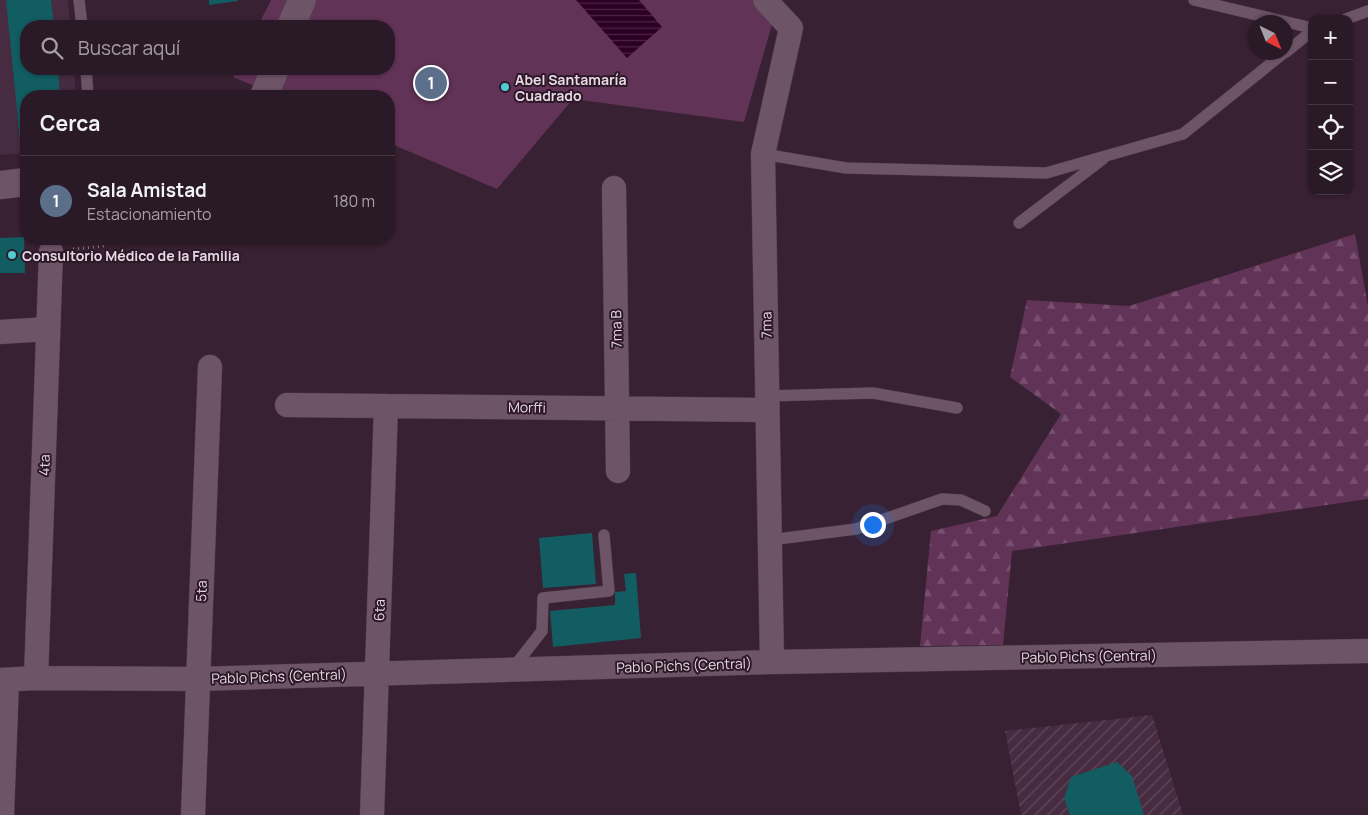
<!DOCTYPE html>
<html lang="es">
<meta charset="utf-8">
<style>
body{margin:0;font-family:Manrope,sans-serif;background:#32222e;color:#f1f3f6}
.controls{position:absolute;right:15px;top:15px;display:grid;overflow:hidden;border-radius:10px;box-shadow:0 1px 4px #0004}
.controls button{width:45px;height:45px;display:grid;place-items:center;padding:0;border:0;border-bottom:1px solid #463843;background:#2a1926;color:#f1f3f6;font:25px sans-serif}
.compass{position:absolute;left:1248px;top:15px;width:45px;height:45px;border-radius:50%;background:#2a1926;box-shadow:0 1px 4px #0004;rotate:137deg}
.you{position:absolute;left:872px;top:524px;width:18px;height:18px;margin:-12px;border:4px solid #fff;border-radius:50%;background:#1a73e8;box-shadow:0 0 0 8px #1a73e833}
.badge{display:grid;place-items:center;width:32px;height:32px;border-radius:50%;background:#51ccd3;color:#fff;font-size:16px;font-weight:700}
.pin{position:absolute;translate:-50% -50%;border:2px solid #fff;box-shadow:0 1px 5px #0006}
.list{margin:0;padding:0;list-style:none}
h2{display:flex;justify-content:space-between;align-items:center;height:65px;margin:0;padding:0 20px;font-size:21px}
h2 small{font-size:16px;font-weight:400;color:#a5a0a7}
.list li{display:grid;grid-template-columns:32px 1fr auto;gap:15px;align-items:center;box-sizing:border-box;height:90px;padding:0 20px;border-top:1px solid #463843}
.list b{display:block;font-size:19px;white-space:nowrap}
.list p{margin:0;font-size:16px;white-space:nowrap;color:#a5a0a7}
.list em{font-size:16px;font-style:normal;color:#a5a0a7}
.icon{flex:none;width:28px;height:28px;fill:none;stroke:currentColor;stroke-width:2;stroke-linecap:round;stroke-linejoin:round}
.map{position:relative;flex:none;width:1368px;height:815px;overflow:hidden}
.search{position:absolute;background:#2a1926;box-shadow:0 1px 4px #0004;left:20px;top:20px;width:375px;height:55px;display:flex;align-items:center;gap:12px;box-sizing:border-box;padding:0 18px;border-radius:20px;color:#a5a0a7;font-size:19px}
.panel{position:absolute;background:#2a1926;box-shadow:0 1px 4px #0004;left:20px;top:90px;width:375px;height:155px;border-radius:20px}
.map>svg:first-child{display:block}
.built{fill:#472b41}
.industrial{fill:url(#industrial-furrows)}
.grass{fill:#613357}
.forest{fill:url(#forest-firs)}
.water{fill:url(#water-rules)}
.building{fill:#115d62}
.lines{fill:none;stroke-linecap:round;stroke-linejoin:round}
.service-casing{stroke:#4e3c4a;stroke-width:12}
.minor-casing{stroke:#4e3c4a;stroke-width:25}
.tertiary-casing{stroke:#4e3c4a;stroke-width:29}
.path{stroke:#8d7a88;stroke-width:3;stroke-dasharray:1 4;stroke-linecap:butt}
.service{stroke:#6d5467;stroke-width:11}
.minor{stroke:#6d5467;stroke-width:24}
.tertiary{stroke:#6d5467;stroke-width:28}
.poi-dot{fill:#51ccd3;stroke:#2d1828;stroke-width:2}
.labels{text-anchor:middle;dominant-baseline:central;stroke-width:4;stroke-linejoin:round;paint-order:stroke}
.poi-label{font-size:14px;font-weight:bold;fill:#e8d9e4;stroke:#2d1828;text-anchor:start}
.street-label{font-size:14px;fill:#e8d9e4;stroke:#2d1828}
</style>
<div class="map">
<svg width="1368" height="815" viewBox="0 0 1368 815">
<defs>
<pattern id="industrial-furrows" width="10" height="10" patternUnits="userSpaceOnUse" patternTransform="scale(1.25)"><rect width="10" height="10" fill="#472b41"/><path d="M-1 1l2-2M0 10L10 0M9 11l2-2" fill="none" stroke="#62495c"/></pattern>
<pattern id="forest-firs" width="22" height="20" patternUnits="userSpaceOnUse" patternTransform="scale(1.25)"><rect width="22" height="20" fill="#613357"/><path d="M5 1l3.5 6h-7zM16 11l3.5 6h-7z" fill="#78506f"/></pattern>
<pattern id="water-rules" width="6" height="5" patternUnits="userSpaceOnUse" patternTransform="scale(1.25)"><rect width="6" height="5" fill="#2b0024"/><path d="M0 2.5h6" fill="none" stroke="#4a2544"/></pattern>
</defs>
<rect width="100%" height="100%" fill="#382132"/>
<path class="built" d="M0,0H68L70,26H26V69H74L76,96H26V153L0,155Z"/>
<path class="industrial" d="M1152,715L1183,815H1021L1005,731Z"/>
<path class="grass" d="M271,0H779L744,122L573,99L497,189L389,143V96H279L233,77L237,69H389V26H258Z"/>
<path class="forest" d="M1355,234L1368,306V499L1012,551L1003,645L920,646L931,531L997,516L1061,414L1010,377L1027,300L1129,306Z"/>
<path class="water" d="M576,0H639L662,27L627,58Z"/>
<path class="building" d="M6,0H51L54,26H26V69H58L60,96H26V149L21,150Z
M209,0H238V1L209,5Z
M24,237L25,273H0V238Z
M592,533L596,584L543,588L539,538Z
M636,573L641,638L553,647L550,611L615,605V592L626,591L624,574Z
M1117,762L1132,776L1144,815H1070L1064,798L1071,777Z"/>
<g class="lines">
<g class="service-casing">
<path id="service" d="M79,0L82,26
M1194,0L1312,28
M1346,19L1368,11
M1286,52L1312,31
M86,69L88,96
M763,154L846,168L1046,173L1183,134L1285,52
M1019,223L1103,159
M767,396L873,393L957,408
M770,540L856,529L942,499L961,500L985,511
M513,668L542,631L543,598L609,591L604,535"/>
</g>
<g class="minor-casing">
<path id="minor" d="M765,0L791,28L763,154L772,662
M614,188L618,471
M0,332L48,329
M287,405L767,410
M36,678L51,252
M0,680L36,678L197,679L772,662L1368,651
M2,815L7,680
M193,815L210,367
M372,815L386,406"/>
</g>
<g class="tertiary-casing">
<path id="tertiary" d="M291,26L302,0
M264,96L275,69
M0,185L26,182"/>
</g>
<path class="path" d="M73,249L104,246L115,239"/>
<use href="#service" class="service"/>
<use href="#minor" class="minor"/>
<use href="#tertiary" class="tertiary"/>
</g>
<g class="poi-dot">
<circle cx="505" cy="87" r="5"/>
<circle cx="12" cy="255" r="5"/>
</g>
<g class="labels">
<g class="poi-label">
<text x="515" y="79">Abel Santamaría<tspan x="515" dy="16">Cuadrado</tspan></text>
<text x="22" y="255">Consultorio Médico de la Familia</text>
</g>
<g class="street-label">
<text transform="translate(766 325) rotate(-91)">7ma</text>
<text transform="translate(616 329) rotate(-91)">7ma B</text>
<text transform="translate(527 407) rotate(1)">Morffi</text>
<text transform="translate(44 465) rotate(-88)">4ta</text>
<text transform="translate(201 591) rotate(-88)">5ta</text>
<text transform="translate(379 610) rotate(-88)">6ta</text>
<text transform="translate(1089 656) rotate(-1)">Pablo Pichs (Central)</text>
<text transform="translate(684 665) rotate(-2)">Pablo Pichs (Central)</text>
<text transform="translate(279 676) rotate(-2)">Pablo Pichs (Central)</text>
</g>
</g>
</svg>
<div class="controls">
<button>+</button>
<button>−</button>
<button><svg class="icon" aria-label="locate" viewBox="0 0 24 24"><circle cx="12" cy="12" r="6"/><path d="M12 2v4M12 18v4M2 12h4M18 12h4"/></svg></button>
<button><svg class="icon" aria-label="layers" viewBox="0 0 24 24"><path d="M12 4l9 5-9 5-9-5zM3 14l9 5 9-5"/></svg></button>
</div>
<svg class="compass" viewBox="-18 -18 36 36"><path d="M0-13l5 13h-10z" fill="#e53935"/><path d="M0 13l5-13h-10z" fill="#a5a0a7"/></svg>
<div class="you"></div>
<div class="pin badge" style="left:431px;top:83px;background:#5c6f8a">1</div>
<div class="search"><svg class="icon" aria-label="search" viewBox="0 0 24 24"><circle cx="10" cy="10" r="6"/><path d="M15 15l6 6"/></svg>Buscar aquí</div>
<section class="panel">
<h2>Cerca<small></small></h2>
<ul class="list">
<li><span class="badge" style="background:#5c6f8a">1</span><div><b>Sala Amistad</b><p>Estacionamiento</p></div><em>180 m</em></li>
</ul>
</section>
</div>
